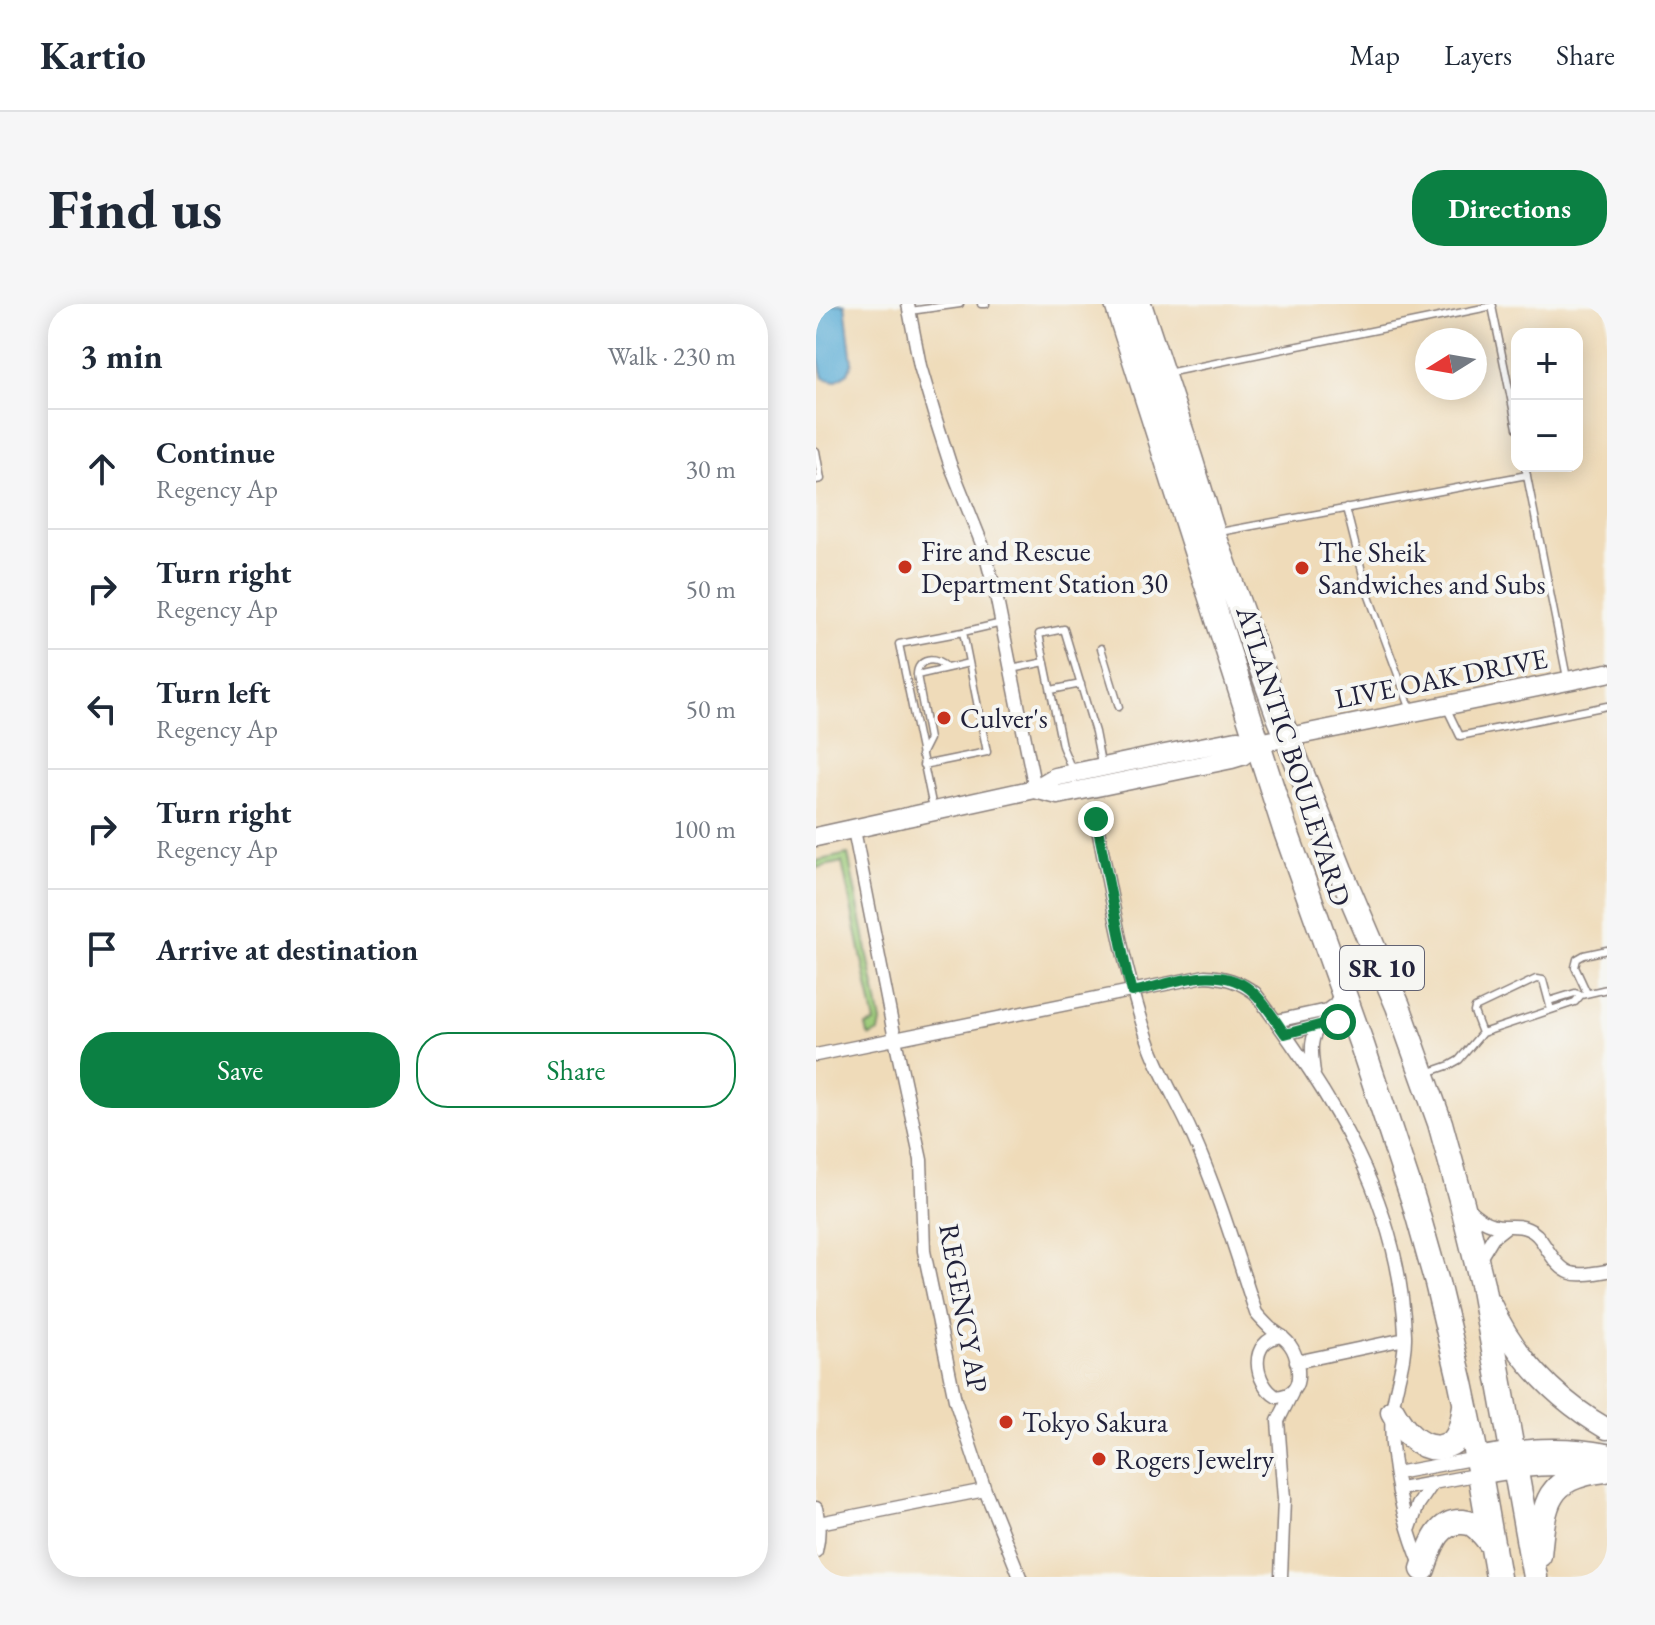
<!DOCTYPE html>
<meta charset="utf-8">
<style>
body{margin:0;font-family:"EB Garamond",serif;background:#f6f6f7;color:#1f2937}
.controls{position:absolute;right:24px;top:24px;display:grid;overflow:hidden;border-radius:16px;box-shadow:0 4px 20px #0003}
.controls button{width:72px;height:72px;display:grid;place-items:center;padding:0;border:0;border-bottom:2px solid #e0e1e3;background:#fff;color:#1f2937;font:40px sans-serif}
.compass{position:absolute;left:599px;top:24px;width:72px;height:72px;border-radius:50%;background:#fff;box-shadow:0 4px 20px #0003;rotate:259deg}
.stop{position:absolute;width:24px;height:24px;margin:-18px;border:6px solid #0b8043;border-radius:50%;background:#fff}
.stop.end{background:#0b8043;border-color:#fff;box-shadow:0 2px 8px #0008}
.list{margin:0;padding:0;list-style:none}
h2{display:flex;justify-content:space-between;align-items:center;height:104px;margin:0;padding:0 32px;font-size:34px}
h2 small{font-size:26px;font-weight:400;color:#747a83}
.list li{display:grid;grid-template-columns:52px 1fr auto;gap:24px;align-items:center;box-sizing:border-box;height:120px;padding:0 32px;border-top:2px solid #e0e1e3}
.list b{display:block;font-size:30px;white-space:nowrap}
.list p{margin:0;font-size:26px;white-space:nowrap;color:#747a83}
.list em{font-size:26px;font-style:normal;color:#747a83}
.actions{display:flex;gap:16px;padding:24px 32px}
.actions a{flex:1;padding:18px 0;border:2px solid #0b8043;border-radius:32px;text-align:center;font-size:28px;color:#0b8043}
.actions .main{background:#0b8043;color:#fff}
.icon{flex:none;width:44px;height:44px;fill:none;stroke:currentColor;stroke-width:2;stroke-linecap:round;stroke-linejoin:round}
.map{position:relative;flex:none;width:791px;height:1273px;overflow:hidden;border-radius:32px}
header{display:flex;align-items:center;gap:48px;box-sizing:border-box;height:112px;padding:0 40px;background:#fff;border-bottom:2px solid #e0e1e3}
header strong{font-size:38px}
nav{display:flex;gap:44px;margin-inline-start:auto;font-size:28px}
.intro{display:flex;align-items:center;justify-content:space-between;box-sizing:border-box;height:192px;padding:0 48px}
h1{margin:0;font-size:56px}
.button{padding:20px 36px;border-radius:32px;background:#0b8043;color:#fff;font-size:28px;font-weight:700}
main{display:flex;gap:48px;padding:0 48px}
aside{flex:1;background:#fff;border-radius:32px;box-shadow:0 4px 20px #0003}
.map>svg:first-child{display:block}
.green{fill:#9fcc7a;stroke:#60775a;stroke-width:2}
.water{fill:#5badd6;stroke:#3e6888;stroke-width:2}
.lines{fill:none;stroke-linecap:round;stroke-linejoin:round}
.lane-casing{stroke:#887e7a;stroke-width:9}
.street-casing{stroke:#887e7a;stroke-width:15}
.secondary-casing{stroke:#887e7a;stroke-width:21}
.primary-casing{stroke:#887e7a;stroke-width:23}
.highway-casing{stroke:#887e7a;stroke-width:27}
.lane{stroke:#fff;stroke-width:6}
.street{stroke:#fff;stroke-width:12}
.secondary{stroke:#fff;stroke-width:18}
.primary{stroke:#fff;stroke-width:20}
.highway{stroke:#fff;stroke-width:24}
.route{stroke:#0b8043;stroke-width:10}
.poi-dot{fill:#c8321e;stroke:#f6f6f2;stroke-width:3}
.labels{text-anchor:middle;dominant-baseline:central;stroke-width:8;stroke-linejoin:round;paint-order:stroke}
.shield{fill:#f6f6f2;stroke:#626272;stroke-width:2}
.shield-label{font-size:26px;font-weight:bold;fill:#22223b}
.poi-label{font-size:28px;fill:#22223b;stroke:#f6f6f2;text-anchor:start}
.street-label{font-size:28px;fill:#22223b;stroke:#f6f6f2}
</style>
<header>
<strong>Kartio</strong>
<nav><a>Map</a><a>Layers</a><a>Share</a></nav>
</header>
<div class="intro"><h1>Find us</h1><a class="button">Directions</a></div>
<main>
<aside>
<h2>3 min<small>Walk · 230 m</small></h2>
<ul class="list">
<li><svg class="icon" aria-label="ahead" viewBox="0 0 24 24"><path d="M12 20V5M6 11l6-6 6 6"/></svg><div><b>Continue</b><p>Regency Ap</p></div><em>30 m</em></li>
<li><svg class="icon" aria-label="right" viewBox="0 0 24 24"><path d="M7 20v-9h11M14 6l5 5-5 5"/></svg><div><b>Turn right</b><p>Regency Ap</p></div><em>50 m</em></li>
<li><svg class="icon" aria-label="left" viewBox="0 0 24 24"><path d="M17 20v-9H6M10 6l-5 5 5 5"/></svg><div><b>Turn left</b><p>Regency Ap</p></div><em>50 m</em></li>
<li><svg class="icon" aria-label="right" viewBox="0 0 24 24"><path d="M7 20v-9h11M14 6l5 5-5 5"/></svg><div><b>Turn right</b><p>Regency Ap</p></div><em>100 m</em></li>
<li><svg class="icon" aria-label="arrive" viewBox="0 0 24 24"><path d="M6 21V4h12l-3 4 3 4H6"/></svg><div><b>Arrive at destination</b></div></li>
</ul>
<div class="actions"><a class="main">Save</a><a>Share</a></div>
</aside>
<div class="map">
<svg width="791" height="1273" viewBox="0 0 791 1273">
<rect width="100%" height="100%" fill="#f6f6f2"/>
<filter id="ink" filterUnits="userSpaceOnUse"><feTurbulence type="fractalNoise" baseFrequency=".0125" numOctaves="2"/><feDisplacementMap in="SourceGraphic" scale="16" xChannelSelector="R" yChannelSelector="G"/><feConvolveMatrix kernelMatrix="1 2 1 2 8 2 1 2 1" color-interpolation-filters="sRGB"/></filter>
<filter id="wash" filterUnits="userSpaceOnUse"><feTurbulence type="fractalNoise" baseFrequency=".006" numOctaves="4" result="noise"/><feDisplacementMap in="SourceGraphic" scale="32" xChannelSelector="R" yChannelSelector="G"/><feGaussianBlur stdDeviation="1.8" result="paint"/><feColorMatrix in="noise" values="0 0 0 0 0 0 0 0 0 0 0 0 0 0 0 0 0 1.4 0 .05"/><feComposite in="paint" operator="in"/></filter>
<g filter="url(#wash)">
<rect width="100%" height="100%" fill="#efdbb9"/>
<path class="green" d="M32,550L65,718L63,728L54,732L52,730L50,722L59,719L26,558L0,564V557Z"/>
<path class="water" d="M0,0H29L36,59L32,69L19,77L7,74C0,51 0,25 0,0Z"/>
</g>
<g filter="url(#ink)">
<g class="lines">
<g class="lane-casing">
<path id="lane" d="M165,0H170
M676,2L701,124
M94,7L144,0
M351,69L677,2
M0,147L5,175L0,176
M709,162L751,374
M530,204L551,287L595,406
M404,228L711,171
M147,328L186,319
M285,344L303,403
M195,365L229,358
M101,371C101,354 120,352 130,364
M235,386L265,380
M631,405L644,432L791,402
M105,451L113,435L101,371L153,359
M107,461L171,448L147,328L83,340L117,504
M256,466L246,442L223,330L248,325L279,428L285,459
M771,689L759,663L761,655L768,651L791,646
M733,697L759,689L765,691L791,685
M666,729L658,708L659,704L720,675L727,676L735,706
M611,769L634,761L643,756L666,729L759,698L765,691"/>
</g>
<g class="street-casing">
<path id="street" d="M92,0L104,62L120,116L134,160L168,245L180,291L219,485
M280,515C295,590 307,664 332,736C343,769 362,798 376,830C402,888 420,949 440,1009C444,1014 449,1019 454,1024C461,1029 469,1034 474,1041C481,1050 486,1075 478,1085C474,1091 467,1092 461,1093C438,1080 431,1036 466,1032
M38,526L79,735L105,856L108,947L139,1096L169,1186L204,1273
M460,717L511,706L519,700L526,687
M469,730L518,717L539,723
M0,751L389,672C408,673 423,677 439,689C516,792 584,897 589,1030C590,1056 579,1082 576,1108C572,1155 588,1221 606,1263
M498,769C496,750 492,735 505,720
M650,903C661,913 672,922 688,922C697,922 704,921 712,925C720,928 725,935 729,942C749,974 756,973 791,967
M663,956L677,933L691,922
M480,1058L589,1035
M580,1169L661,1154
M584,1185L617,1179
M0,1204C3,1219 4,1231 0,1247
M3,1219L169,1186
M594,1224L602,1201L617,1179L664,1170
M465,1273L468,1195L462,1117L476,1089"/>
</g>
<g class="secondary-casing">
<path id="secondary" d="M219,485L242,491L416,455L426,452L443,439
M0,533L219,485L239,473L349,450L421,436L443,439L791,369"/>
</g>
<g class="primary-casing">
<path id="primary" d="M674,998C699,1053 739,1095 791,1125
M661,1154C709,1145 743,1141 791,1150
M664,1170C705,1162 742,1157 783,1165"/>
</g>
<g class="highway-casing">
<path id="highway" d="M301,0L469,525L546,741L598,898L621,979L645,1079L664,1170L682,1273
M323,0L374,154L397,229L462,410L524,566L582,702L624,819L646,899L666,980L719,1273
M577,1108C586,1125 603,1147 625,1143C629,1142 633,1141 637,1138C646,1129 647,1114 649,1102
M723,1251C728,1198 730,1173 789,1166
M607,1265C614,1245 621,1216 647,1218C652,1219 656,1219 659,1222C666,1227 672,1236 677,1242"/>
</g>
<use href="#lane" class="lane"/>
<use href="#street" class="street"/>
<use href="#secondary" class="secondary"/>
<use href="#primary" class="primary"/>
<use href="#highway" class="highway"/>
</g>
</g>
<g class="lines" filter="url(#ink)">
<path class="route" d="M280,515L311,669L316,688C354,680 406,657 438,689C450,700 459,716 469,730L518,717L522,718"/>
</g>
<g class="poi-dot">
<circle cx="89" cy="263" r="8"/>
<circle cx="486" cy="264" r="8"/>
<circle cx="128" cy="414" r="8"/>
<circle cx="190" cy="1118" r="8"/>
<circle cx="283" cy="1155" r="8"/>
</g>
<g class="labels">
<rect class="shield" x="524" y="642" width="84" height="44" rx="6"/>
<g class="shield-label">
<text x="566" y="664">SR 10</text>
</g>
<g class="poi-label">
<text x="105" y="247">Fire and Rescue<tspan x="105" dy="32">Department Station 30</tspan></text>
<text x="502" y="248">The Sheik<tspan x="502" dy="32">Sandwiches and Subs</tspan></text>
<text x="144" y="414">Culver's</text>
<text x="206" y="1118">Tokyo Sakura</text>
<text x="299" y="1155">Rogers Jewelry</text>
</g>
<g class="street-label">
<text transform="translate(625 374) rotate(-11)">LIVE OAK DRIVE</text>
<text transform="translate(478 452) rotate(72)">ATLANTIC BOULEVARD</text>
<text transform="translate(148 1004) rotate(80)">REGENCY AP</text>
</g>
</g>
</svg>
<div class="controls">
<button>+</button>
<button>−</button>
</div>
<svg class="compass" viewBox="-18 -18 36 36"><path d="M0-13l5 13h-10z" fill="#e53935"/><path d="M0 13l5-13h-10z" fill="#747a83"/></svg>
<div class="stop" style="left:522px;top:718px"></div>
<div class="stop end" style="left:280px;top:515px"></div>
</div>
</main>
